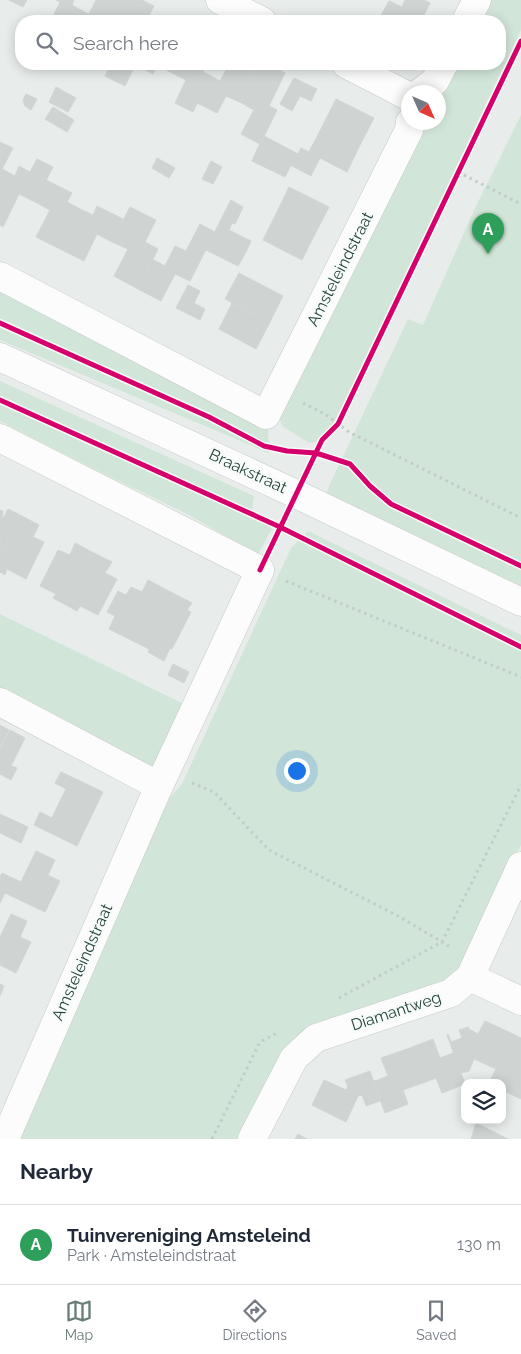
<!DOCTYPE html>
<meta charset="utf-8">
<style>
body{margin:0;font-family:Raleway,sans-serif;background:#f6f6f7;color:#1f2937}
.controls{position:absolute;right:15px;bottom:15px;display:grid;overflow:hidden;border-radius:10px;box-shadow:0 2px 12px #0003}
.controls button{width:45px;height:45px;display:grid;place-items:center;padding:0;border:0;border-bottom:1px solid #e0e1e3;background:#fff;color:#1f2937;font:25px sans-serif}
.compass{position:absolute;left:401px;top:85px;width:45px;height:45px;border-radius:50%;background:#fff;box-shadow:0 2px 12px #0003;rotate:135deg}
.you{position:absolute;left:296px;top:770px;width:18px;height:18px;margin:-12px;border:4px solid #fff;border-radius:50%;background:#1a73e8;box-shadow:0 0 0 8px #1a73e833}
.badge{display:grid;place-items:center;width:32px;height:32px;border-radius:50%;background:#697e78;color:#fff;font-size:16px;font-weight:700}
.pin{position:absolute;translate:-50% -41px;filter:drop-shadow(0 1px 2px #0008)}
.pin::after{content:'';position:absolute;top:26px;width:18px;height:15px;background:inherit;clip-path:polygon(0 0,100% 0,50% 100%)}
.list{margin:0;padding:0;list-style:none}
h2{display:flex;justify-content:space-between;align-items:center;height:65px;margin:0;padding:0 20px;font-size:21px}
h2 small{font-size:16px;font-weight:400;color:#747a83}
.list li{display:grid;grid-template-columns:32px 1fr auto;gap:15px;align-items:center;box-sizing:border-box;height:80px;padding:0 20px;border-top:1px solid #e0e1e3}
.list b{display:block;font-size:19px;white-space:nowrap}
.list p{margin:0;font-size:16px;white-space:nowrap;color:#747a83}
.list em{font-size:16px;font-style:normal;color:#747a83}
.icon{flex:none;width:28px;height:28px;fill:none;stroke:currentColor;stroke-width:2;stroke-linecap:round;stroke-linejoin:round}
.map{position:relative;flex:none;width:521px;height:1139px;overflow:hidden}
.search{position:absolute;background:#fff;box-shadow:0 2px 12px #0003;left:15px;right:15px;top:15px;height:55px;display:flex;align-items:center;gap:12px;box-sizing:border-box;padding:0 18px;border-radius:20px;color:#747a83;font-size:19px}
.sheet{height:145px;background:#fff}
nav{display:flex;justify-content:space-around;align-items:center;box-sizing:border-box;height:70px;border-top:1px solid #e0e1e3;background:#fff;font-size:14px;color:#747a83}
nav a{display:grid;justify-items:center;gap:2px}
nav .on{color:#697e78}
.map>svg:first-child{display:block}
.green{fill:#d1e6d8}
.building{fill:#cfd4d2;stroke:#d1d6d4}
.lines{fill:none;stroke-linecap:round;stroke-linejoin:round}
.minor-casing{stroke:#c5cac8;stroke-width:29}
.path{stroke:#c3ccca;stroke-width:3;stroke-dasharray:2.5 4;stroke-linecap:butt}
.minor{stroke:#fcfcfc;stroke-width:28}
.cycleway-casing{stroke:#f7fbf9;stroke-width:8}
.cycleway{stroke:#d6006c;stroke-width:5}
.labels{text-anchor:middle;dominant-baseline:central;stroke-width:5;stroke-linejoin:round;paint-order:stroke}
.street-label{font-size:16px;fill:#24423a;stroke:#f7fbf9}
</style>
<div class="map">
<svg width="521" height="1139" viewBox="0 0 521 1139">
<rect width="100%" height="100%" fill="#e8edeb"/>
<path class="green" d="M490,0H521V30L374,341L328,435L321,441L309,443L282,426L278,415L294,391L428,123L438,122L439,102L458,64H500V21H479Z
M521,115V589L326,496L329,486L408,319L423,325L475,208Z
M0,289L268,426L269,453L0,340Z
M0,381L254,496L251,516L274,525L258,554L185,513L102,473L0,421Z
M308,531L521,635V845L459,974L400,1001L312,1034L243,1139H11L158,811L182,784L291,548Z
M0,614L192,708L152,773L0,698Z"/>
<path class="building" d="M9,0H27L23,7Z
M56,0H74L72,5L79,9L73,21H51L60,2Z
M96,0H126L115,21H73L79,9L89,14Z
M126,0H142L154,6L146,21H115Z
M405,0H424L430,3L422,19L424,20L423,21H378L389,1L402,7Z
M171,15L183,21H168Z
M111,64H136L125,86L105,76Z
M136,64H177L172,73L158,65L153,74L135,65Z
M177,64H208L203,72L211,76L193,112L175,103L186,80L172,73Z
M229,64H260L240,102L226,96L217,113L197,103L211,76L220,81Z
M260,64H267L285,73L269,106L277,110L252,161L260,144L241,134L254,110L240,102Z
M294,78L317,89L311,101L300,96L292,111L280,104Z
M56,87L76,98L68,112L49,102Z
M26,94L37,99L31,110L25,106L23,100Z
M336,99L374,118L360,145L323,125Z
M53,107L74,120L67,132L45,119Z
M323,125L360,145L347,172L320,158L311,176L258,148L264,136L298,154L301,148L309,152Z
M0,142L13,148L0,173Z
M258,148L291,165L285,177L252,161Z
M157,158L175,168L169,178L152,168Z
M37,159L53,167L35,202L19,194L3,227L0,225V173L2,169L15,176L19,166L30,172Z
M211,161L222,167L213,184L202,179Z
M46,180L72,193L67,202L80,209L60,249L36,237L50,210L35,202Z
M289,187L329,207L315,234L276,214Z
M231,200L190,281L175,274L161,301L138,289L152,259L165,266L175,246L186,251L200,224L215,232Z
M231,200L243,207L235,224L232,223L229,230L251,241L245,254L212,238Z
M97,206L123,219L112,242L97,234L84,261L60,249L80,209L93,215Z
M130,207L156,220L145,242L158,249L138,289L114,276L128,249L112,242Z
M276,214L315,234L302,260L263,240Z
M212,238L245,254L238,266L206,250Z
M239,273L283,296L270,322L225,299Z
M188,285L200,291L194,303L205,309L200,320L176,308Z
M232,303L270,322L256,349L219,329Z
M8,509L20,515L0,555V510L3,511L2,517H4Z
M20,515L39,525L33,537L44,542L26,579L7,569L5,575L0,572V555Z
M75,543L92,552L66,605L53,598L56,594L40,586L58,550L70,555Z
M92,552L112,562L105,573L117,579L98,615L80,606L77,611L66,605Z
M148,580L165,589L137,643L109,629L115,616L107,612L118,591L126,595L131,587L142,592Z
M165,589L192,603L187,610L191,612L172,649L170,648L164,661L148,652L149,649L137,643Z
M173,664L189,672L184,683L168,675Z
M0,725L9,730L0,748Z
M10,730L25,738L11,766L17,768L11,780L0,774V750Z
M61,772L103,792L90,819L59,803L66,789L55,783Z
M59,803L90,819L77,846L34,825L40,812L52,818Z
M0,814L28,827L21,843L0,833Z
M36,851L55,860L48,875L60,881L45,912L5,893L0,903V877L2,873L21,882Z
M11,914L27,921L20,937L31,942L16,973L0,965V937Z
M0,984L4,986L0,996Z
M485,1021L511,1033L494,1068L474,1059L469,1071L461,1073L447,1035L448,1034L451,1042L462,1038L459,1030L469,1027V1029L478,1034Z
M511,1033L521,1038V1099L502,1090V1083H489L496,1069L494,1068Z
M433,1039L440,1058L453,1053V1051L465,1084L442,1093L436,1078L420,1084L407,1049Z
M407,1049L420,1084L403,1090L408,1104L385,1113L373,1080H374L375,1081L388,1076L381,1058Z
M370,1071L380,1101L366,1106L362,1095L358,1096L346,1122L312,1105L324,1080L346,1090L348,1086L345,1080Z
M476,1123L508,1139H471Z
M298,1134L307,1139H295Z"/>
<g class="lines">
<g class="minor-casing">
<path id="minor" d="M220,0L262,21
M466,21L477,0
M346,64L408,96
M421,92L435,81L444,64
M0,276L266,415L409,130L410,122
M0,357L296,494L521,602
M0,438L260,570L159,786L5,1139
M0,702L159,786
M470,977L521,1001
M252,1139L294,1058L316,1038L451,993L470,977L521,866"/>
</g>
<path class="path" d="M458,172L521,204
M303,403L325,414L349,432L521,518
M286,581L521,677
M192,783L214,792L269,850L400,917L452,948
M339,998L442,942L521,785
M212,1139L260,1042L279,1032"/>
<use href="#minor" class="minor"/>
<g class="cycleway-casing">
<path id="cycleway" d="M0,323L209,417L264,446L287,451L316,453L350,464L370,486L391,504L521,566
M0,400L280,527L521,647
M260,570L322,440L338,424L521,41"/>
</g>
<use href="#cycleway" class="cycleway"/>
</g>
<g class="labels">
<g class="street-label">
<text transform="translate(340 269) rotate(-63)">Amsteleindstraat</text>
<text transform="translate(248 471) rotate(25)">Braakstraat</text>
<text transform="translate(82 962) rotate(-66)">Amsteleindstraat</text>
<text transform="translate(396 1011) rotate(-18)">Diamantweg</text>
</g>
</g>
</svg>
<div class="controls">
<button><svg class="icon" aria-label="layers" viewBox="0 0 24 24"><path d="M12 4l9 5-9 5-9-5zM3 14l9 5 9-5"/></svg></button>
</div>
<svg class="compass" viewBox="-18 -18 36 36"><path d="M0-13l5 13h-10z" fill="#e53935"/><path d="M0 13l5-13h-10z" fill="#747a83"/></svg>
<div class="you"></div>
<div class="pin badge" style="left:488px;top:254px;background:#2e9e5b">A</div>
<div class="search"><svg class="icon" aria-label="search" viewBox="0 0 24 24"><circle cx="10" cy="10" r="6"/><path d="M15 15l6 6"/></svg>Search here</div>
</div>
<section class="sheet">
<h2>Nearby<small></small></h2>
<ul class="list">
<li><span class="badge" style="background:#2e9e5b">A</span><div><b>Tuinvereniging Amsteleind</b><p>Park · Amsteleindstraat</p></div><em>130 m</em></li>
</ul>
</section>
<nav>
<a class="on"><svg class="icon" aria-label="map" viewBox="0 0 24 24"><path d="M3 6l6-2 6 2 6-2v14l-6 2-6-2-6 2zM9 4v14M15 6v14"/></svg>Map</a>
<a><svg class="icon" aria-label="directions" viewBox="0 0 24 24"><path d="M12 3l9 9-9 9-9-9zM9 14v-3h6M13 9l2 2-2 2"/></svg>Directions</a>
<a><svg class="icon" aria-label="saved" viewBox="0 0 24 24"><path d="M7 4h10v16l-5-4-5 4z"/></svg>Saved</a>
</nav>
